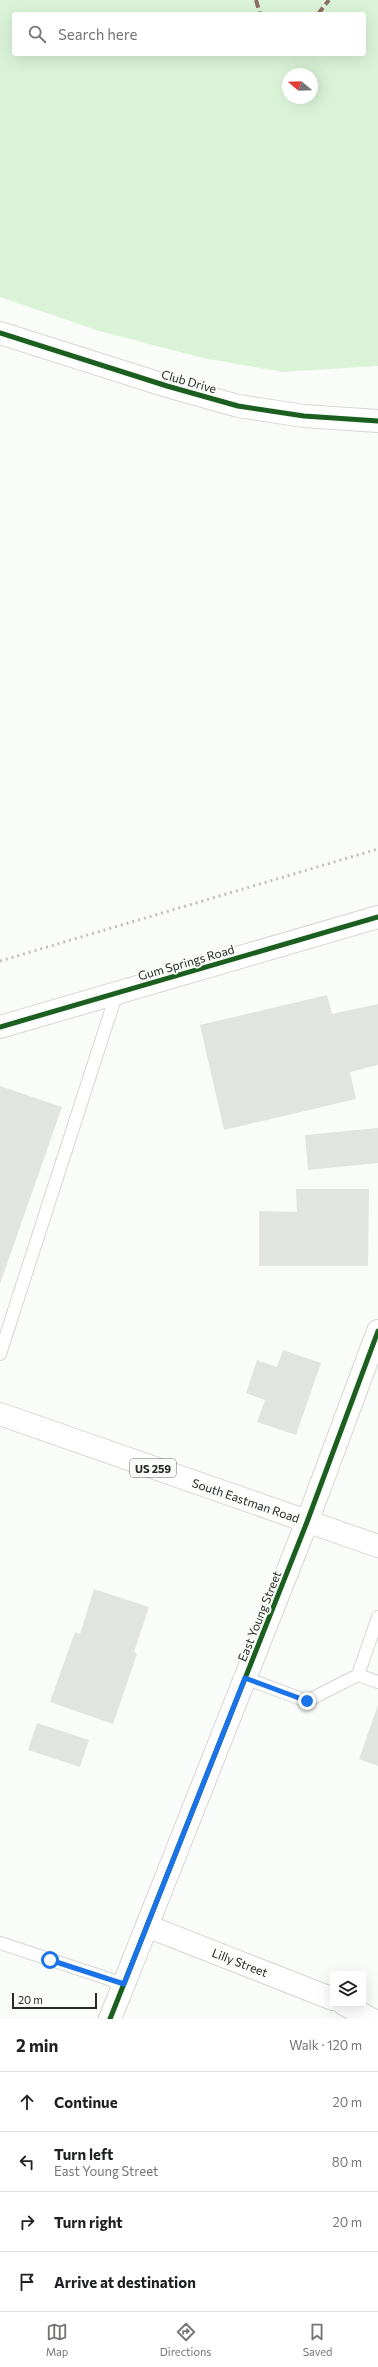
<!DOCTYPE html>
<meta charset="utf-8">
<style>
body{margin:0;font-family:Commissioner,sans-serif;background:#f2f2f2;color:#202124}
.controls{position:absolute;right:12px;bottom:12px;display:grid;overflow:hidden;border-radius:4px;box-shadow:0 4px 16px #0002}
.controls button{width:36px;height:36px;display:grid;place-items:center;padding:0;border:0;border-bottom:1px solid #e0e0e0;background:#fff;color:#202124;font:20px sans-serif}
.compass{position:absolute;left:282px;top:68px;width:36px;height:36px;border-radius:50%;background:#fff;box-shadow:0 4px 16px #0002;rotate:289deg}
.scale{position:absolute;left:12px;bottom:10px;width:85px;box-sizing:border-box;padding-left:4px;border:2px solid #282a28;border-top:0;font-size:11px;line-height:14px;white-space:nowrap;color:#282a28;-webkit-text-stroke:3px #f9fdf8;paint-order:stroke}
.stop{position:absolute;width:12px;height:12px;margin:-9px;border:3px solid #1a73e8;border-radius:50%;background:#fff}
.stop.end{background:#1a73e8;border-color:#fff;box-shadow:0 1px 4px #0008}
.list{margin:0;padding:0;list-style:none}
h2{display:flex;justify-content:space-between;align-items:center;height:52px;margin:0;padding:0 16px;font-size:17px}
h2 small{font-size:13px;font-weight:400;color:#757577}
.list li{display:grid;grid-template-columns:26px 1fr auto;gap:12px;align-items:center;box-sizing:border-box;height:60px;padding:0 16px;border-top:1px solid #e0e0e0}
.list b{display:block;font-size:15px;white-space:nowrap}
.list p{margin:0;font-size:13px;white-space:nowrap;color:#757577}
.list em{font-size:13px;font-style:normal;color:#757577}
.icon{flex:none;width:22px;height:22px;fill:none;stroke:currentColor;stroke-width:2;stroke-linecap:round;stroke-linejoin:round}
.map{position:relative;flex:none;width:378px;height:2019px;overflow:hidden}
.search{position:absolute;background:#fff;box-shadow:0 4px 16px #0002;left:12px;right:12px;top:12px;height:44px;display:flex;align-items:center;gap:10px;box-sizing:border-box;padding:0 14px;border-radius:4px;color:#757577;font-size:15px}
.sheet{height:292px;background:#fff}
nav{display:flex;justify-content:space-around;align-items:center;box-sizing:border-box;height:56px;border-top:1px solid #e0e0e0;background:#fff;font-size:11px;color:#757577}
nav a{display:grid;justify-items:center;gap:2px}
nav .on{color:#727471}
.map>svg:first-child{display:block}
.green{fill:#daf3d7;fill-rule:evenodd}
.building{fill:#e2e4e2}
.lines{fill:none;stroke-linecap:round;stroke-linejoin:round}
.service-casing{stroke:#d6d7d5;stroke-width:14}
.minor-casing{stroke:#d6d7d5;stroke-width:24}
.tertiary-casing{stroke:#d6d7d5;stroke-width:24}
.primary-casing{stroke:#d6d7d5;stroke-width:24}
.service{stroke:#fefffe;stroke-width:12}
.minor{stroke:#fefffe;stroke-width:22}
.tertiary{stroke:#fefffe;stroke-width:22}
.primary{stroke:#fefffe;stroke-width:22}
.rail{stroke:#bec0be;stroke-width:3;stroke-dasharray:2 4;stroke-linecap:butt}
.quiet{stroke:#8d6e63;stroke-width:4;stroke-dasharray:8 4;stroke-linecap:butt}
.cycleway-casing{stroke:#f9fdf8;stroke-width:8}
.cycleway{stroke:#1b5e20;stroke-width:5}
.route{stroke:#1a73e8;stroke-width:5}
.labels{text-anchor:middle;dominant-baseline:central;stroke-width:4;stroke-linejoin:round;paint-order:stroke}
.shield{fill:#f9fdf8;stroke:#676966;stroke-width:1}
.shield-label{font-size:11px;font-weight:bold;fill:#282a28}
.street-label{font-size:12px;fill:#282a28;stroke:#f9fdf8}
</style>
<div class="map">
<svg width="378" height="2019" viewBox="0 0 378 2019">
<rect width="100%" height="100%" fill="#fafcf9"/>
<path class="green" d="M0,0H378V366L283,372L203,358L99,331L0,297ZM14,14H364V54H14ZM288,74H312V98H288Z"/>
<path class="building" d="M327,995L332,1014L378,1004V1065L350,1072L356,1099L224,1130L200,1025Z
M0,1086L62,1107L0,1284Z
M378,1128V1163L308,1170L305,1135Z
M296,1189H369L368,1266H259V1211L297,1212Z
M283,1350L321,1363L296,1435L257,1422L265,1400L246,1393L257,1360L277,1367Z
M94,1589L149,1607L134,1652L137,1654L113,1724L50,1702L75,1632L80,1634Z
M378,1705V1766L359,1759Z
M37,1723L89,1740L80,1767L28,1750Z"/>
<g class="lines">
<g class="service-casing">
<path id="service" d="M0,1354L117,992
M358,1675L378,1617
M245,1678L307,1701L358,1675L378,1682
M0,1943L124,1984"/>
</g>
<g class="minor-casing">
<path id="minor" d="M0,333L167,386L238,406L304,416L378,421
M147,1926L333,1999
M344,2004L371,2019"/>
</g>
<g class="tertiary-casing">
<path id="tertiary" d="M0,1027L378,917
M110,2019L307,1522L378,1331"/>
</g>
<g class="primary-casing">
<path id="primary" d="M0,1414L378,1546"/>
</g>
<use href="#service" class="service"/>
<use href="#minor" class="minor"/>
<use href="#tertiary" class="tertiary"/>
<use href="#primary" class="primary"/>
<path class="rail" d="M0,961L378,849"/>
<path class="quiet" d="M256,0L260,14
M318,14L329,0"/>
<g class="cycleway-casing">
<path id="cycleway" d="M0,333L167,386L238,406L304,416L378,421
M0,1027L378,917
M110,2019L307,1522L378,1331"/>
</g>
<use href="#cycleway" class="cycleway"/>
</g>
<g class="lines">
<path class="route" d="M50,1960L124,1984L245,1678L307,1701"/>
</g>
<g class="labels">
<rect class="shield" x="130" y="1459" width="46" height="18" rx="3"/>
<g class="shield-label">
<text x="153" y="1468">US 259</text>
</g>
<g class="street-label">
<text transform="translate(189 381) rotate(16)">Club Drive</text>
<text transform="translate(186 962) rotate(-16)">Gum Springs Road</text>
<text transform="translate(246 1500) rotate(19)">South Eastman Road</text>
<text transform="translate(259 1616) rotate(-68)">East Young Street</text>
<text transform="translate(240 1962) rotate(21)">Lilly Street</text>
</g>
</g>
</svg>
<div class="controls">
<button><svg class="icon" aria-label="layers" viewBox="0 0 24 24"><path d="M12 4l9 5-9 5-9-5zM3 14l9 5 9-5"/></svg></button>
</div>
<svg class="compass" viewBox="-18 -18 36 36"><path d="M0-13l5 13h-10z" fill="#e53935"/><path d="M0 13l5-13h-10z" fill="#757577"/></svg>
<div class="scale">20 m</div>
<div class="stop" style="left:50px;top:1960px"></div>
<div class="stop end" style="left:307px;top:1701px"></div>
<div class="search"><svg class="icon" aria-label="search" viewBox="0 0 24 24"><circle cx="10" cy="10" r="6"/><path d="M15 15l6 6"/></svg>Search here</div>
</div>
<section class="sheet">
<h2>2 min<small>Walk · 120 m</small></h2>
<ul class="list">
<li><svg class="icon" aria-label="ahead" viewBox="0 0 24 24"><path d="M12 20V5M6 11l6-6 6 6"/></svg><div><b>Continue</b></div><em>20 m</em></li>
<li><svg class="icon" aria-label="left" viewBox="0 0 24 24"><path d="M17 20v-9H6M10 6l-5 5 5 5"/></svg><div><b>Turn left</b><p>East Young Street</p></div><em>80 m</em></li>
<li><svg class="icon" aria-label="right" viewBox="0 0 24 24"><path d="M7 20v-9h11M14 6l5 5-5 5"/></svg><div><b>Turn right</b></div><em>20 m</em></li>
<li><svg class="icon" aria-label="arrive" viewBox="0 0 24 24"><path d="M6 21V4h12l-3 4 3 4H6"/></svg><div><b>Arrive at destination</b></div></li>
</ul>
</section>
<nav>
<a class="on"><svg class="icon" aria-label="map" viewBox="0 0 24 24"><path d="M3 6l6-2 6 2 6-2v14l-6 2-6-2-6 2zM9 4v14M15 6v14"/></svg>Map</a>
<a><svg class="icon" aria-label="directions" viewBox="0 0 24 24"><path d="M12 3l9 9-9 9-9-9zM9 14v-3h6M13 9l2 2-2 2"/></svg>Directions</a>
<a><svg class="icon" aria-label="saved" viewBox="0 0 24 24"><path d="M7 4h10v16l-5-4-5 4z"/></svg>Saved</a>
</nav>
